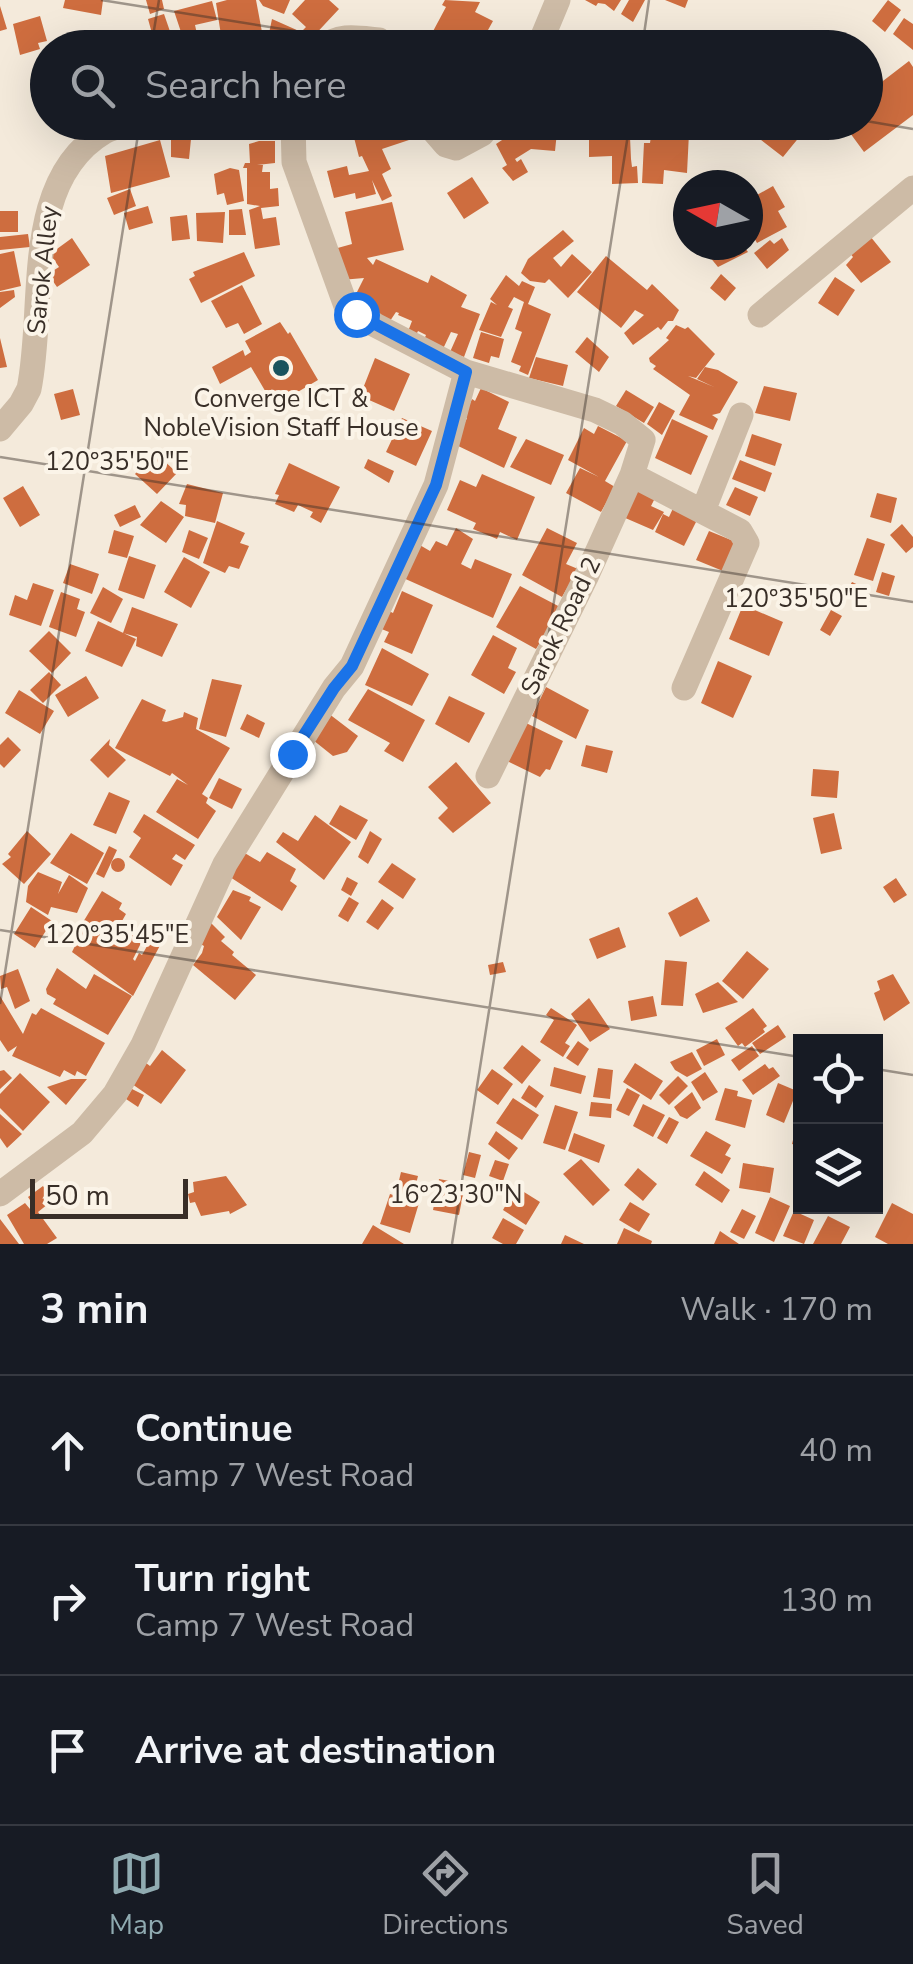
<!DOCTYPE html>
<meta charset="utf-8">
<style>
body{margin:0;font-family:"Nunito Sans",sans-serif;background:#242831;color:#f1f3f6}
.controls{position:absolute;right:30px;bottom:30px;display:grid;overflow:hidden;border-radius:0px;box-shadow:0 10px 40px #0002}
.controls button{width:90px;height:90px;display:grid;place-items:center;padding:0;border:0;border-bottom:2px solid #363941;background:#171b24;color:#f1f3f6;font:50px sans-serif}
.compass{position:absolute;left:673px;top:170px;width:90px;height:90px;border-radius:50%;background:#171b24;box-shadow:0 10px 40px #0002;rotate:279deg}
.scale{position:absolute;left:30px;bottom:25px;width:158px;box-sizing:border-box;padding-left:10px;border:5px solid #382e27;border-top:0;font-size:28px;line-height:35px;white-space:nowrap;color:#382e27;-webkit-text-stroke:8px #fbf4e8;paint-order:stroke}
.stop{position:absolute;width:30px;height:30px;margin:-22px;border:8px solid #1a73e8;border-radius:50%;background:#fff}
.stop.end{background:#1a73e8;border-color:#fff;box-shadow:0 2px 10px #0008}
.list{margin:0;padding:0;list-style:none}
h2{display:flex;justify-content:space-between;align-items:center;height:130px;margin:0;padding:0 40px;font-size:42px}
h2 small{font-size:32px;font-weight:400;color:#9ea1a6}
.list li{display:grid;grid-template-columns:65px 1fr auto;gap:30px;align-items:center;box-sizing:border-box;height:150px;padding:0 40px;border-top:2px solid #363941}
.list b{display:block;font-size:38px;white-space:nowrap}
.list p{margin:0;font-size:32px;white-space:nowrap;color:#9ea1a6}
.list em{font-size:32px;font-style:normal;color:#9ea1a6}
.icon{flex:none;width:55px;height:55px;fill:none;stroke:currentColor;stroke-width:2;stroke-linecap:round;stroke-linejoin:round}
.map{position:relative;flex:none;width:913px;height:1244px;overflow:hidden}
.search{position:absolute;background:#171b24;box-shadow:0 10px 40px #0002;left:30px;right:30px;top:30px;height:110px;display:flex;align-items:center;gap:25px;box-sizing:border-box;padding:0 35px;border-radius:55px;color:#9ea1a6;font-size:38px}
.sheet{height:580px;background:#171b24}
nav{display:flex;justify-content:space-around;align-items:center;box-sizing:border-box;height:140px;border-top:2px solid #363941;background:#171b24;font-size:28px;color:#9ea1a6}
nav a{display:grid;justify-items:center;gap:5px}
nav .on{color:#90abb1}
.map>svg:first-child{display:block}
.building{fill:#ce6d3f}
.lines{fill:none;stroke-linecap:round;stroke-linejoin:round}
.minor{stroke:#cdbba6;stroke-width:25}
.route{stroke:#1a73e8;stroke-width:12}
.ticks{fill:none;stroke:#382e27;stroke-width:2.5;stroke-opacity:0.45}
.poi-dot{fill:#1a535d;stroke:#fbf4e8;stroke-width:4}
.labels{text-anchor:middle;dominant-baseline:central;stroke-width:8;stroke-linejoin:round;paint-order:stroke}
.street-label{font-size:25px;fill:#382e27;stroke:#fbf4e8}
.poi-label{font-size:25px;fill:#382e27;stroke:#fbf4e8}
.ticks-label{font-size:25px;text-anchor:middle;fill:#382e27;stroke:#fbf4e8;stroke-width:8;stroke-linejoin:round;paint-order:stroke}
</style>
<div class="map">
<svg width="913" height="1244" viewBox="0 0 913 1244">
<rect width="100%" height="100%" fill="#f4eadb"/>
<path class="building" d="M65,0H103L101,15L63,8Z
M146,0H162L164,9L150,14Z
M227,0H256L265,48H223L216,3Z
M259,0H290L284,14L263,6Z
M305,0H329L339,9L310,40L301,32L306,27L292,14Z
M445,0L480,2L475,12L493,21L478,48H455L431,35L446,7L442,5Z
M585,0H621L614,11L605,4L598,3L596,6Z
M629,0H645L633,22L621,14Z
M665,0H688L685,8Z
M888,0L901,10L885,32L872,21Z
M212,1L217,20L195,25L197,34L183,38L174,11Z
M0,6L7,29L0,31Z
M164,14L175,46L156,48L148,19Z
M40,16L47,41L38,43L40,49L20,55L13,24Z
M904,18L913,24V50L893,34Z
M272,19L299,31L295,48H266Z
M146,33L151,48H135L132,38Z
M909,61L913,67V115L864,152L842,122H866V94Z
M350,122H404L409,140L382,149L391,169L382,174L392,196L382,201L372,180L376,194L356,199L355,193L334,198L327,171L347,166L349,175L369,171L362,156L359,157Z
M689,122H715L713,129L689,126Z
M745,122H796L805,130L783,157L743,126Z
M519,129L557,132L555,151L531,149L515,159L517,162L521,159L528,172L513,181L502,168L507,165L496,144Z
M652,129L689,133L687,173L664,170L663,184L642,183L644,143H650Z
M171,137L191,139L189,159L171,157Z
M630,137L631,159L632,167L637,166L638,183L612,184V156L589,157V138Z
M160,140L170,177L111,193L105,156Z
M259,141H275V163L257,165H263L262,172H270V189L278,188L279,206L261,208L263,219L276,217L280,245L255,249L249,210L260,206L247,204V168H243L245,163H250L249,144Z
M230,168L239,170L244,201L227,205L224,193L217,195L214,174Z
M472,177L489,203L464,219L447,193Z
M773,186L785,207L778,211L787,227L757,243L748,227V200Z
M130,189L136,206L114,215L107,198Z
M392,202L404,250L367,258L373,265L376,259L428,283L431,275L467,295L461,307L480,314L464,357L450,352L458,334L451,332L442,351L423,342L426,335L418,331L415,337L407,334L412,321L398,315L399,313L396,312L390,321L352,302L364,278L341,280L334,249L352,244L345,212Z
M148,206L153,223L129,230L124,213Z
M242,209L246,235H229V210Z
M0,211H18V232H0Z
M225,212L223,243L197,241L196,213Z
M187,215L190,239L172,241L170,217Z
M563,230L574,241L553,258L561,267L572,254L592,272L568,298L549,279L545,283L530,281L521,273L528,259Z
M28,234L30,247L0,250V237Z
M870,236L891,262L861,283L846,265L853,257L848,251Z
M72,238L90,265L57,287L48,274L59,267L50,254Z
M782,238L789,250L767,269L754,253L770,240L774,244Z
M700,245H743L748,252L718,267Z
M14,251L21,286L0,291V254Z
M244,252L255,276L201,303L189,279L195,276L193,272Z
M606,256L647,290L652,284L679,310L673,321H668L661,330L658,327L633,345L624,333L644,315L635,310L621,328L577,292Z
M721,274L736,288L725,301L710,288Z
M506,275L519,286L522,281L535,287L528,304L551,314L528,375L519,371L521,366L511,362L522,332L515,329L524,302L514,297L508,307L513,309L501,337L479,330L491,302L497,305L490,299Z
M835,277L855,290L838,316L818,303Z
M242,285L262,324L244,334L238,323L226,328L211,301Z
M14,290L15,297L0,308V292Z
M280,322L288,334L290,332L318,380L274,406L251,367L220,384L212,367L243,350L245,356L251,352L245,341Z
M676,325L685,329L688,327L715,354L696,378L688,376L714,387L697,379L705,367L718,370L738,382L720,413L712,415L718,419L713,430L679,415L690,395L653,369L656,366L650,362L649,358L669,340L666,338Z
M481,332L504,339L499,358L491,356L489,363L473,358Z
M587,337L609,357L599,372L575,352Z
M0,338L7,367L0,368Z
M536,357L568,365L563,386L529,378Z
M375,358L410,374L394,411L360,396Z
M764,386L797,393L790,421L755,413Z
M481,388L509,402L498,429L517,437L504,468L454,444L467,418L464,417L472,399L475,401Z
M73,389L80,415L61,420L54,394Z
M626,390L654,407L644,423L616,406Z
M659,402L675,411L662,435L647,424Z
M402,418L432,431L416,466L386,452Z
M672,419L708,436L691,475L655,458Z
M598,426L627,441L605,481L615,487L601,512L566,493L580,468L599,477L568,460L584,428L594,434Z
M752,434L782,444L775,466L745,456Z
M526,439L564,455L551,485L510,467Z
M155,452L177,473L157,494L135,474Z
M368,459L394,471L389,483L364,468Z
M740,460L772,473L765,492L732,479Z
M289,463L340,487L321,523L310,517L313,512L298,505L294,512L275,504L279,495L275,494Z
M482,474L535,497L517,540L500,532L497,539L473,529L476,523L447,510L460,480L476,487Z
M187,484L223,493L215,523L185,516L186,505L179,504Z
M23,486L40,515L20,527L3,498Z
M735,487L758,497L750,516L726,505Z
M637,489L656,496L651,506L664,512L653,530L623,517Z
M877,493L897,498L891,523L870,517Z
M161,501L184,517L166,543L140,525Z
M675,504L696,522L684,546L655,532L663,514L669,517Z
M135,505L141,517L120,527L114,515Z
M217,521L245,533L240,543L249,546L239,569L229,566L225,573L203,563Z
M902,524L913,537V547L906,553L890,535Z
M456,528L473,539L461,564L471,569L475,559L512,574L493,618L401,577L418,544L430,551L436,541L447,546Z
M547,528L577,543L566,564L578,569L562,597L522,575Z
M114,530L134,536L127,558L108,553Z
M189,530L208,538L199,559L182,552Z
M709,531L736,542L723,571L696,560Z
M867,538L885,544L873,581L854,575Z
M129,556L156,565L144,599L118,590Z
M184,557L210,572L191,608L164,592Z
M70,564L99,574L92,594L63,583Z
M882,572L895,576L889,596L876,592Z
M852,582L867,589L860,603L845,595Z
M33,583L54,590L41,626L9,615L15,595L27,600Z
M520,586L562,608L536,649L496,627Z
M103,587L123,599L111,623L90,613Z
M402,591L433,605L412,654L384,642L389,632L379,628L387,610L393,613Z
M61,592L80,599L77,609L85,612L76,637L49,627Z
M743,605L783,622L769,656L729,639Z
M132,607L178,624L162,657L136,646L137,637L123,633Z
M831,610L842,616L830,636L820,630Z
M98,621L136,639L122,667L85,651Z
M49,631L71,653L52,673L29,651Z
M493,635L517,648L508,668L516,672L504,694L471,675Z
M382,648L429,674L412,706L365,685Z
M718,661L752,676L733,718L701,703Z
M49,672L61,685L43,703L30,690Z
M86,676L99,698L68,717L55,695Z
M212,679L242,685L226,737L199,729Z
M546,687L589,710L576,739L532,716Z
M368,689L425,720L403,762L384,751L390,743L348,720Z
M19,690L54,711L40,734L5,713Z
M449,696L485,713L469,743L435,724Z
M142,699L166,710L162,721L166,722L183,717L184,712L198,718L196,729L230,748L202,794L208,798L206,803L216,811L198,839L156,812L177,779L188,785L172,773L170,776L115,748Z
M324,710L358,736L347,752L333,756L308,736Z
M247,714L265,723L259,738L240,729Z
M522,721L563,741L550,770L546,769L540,777L507,761Z
M8,737L21,750L4,768L0,764V745Z
M110,739L109,745L126,760L108,778L90,760Z
M586,745L613,751L607,773L581,766Z
M456,762L491,803L453,833L438,818L448,808L428,787Z
M813,769L839,771L837,798L811,796Z
M219,778L242,789L232,809L209,798Z
M109,792L130,801L116,834L93,825Z
M340,805L368,820L356,840L329,824Z
M834,813L842,849L821,854L813,818Z
M144,814L195,845L185,860L176,854L172,859L183,865L171,886L129,857L141,838L133,832Z
M315,815L351,842L324,880L276,842L283,832L298,841Z
M27,831L51,854L24,884L2,864L11,857L8,854Z
M370,831L382,839L368,864L358,857Z
M71,833L104,853L87,884L50,863Z
M109,846L117,850L104,878L96,874Z
M243,852L260,862L267,852L296,869L290,881L297,886L282,911L230,877Z
M111 865a7 7 0 1 1 14 0a7 7 0 1 1-14 0Z
M392,863L416,879L403,899L378,882Z
M38,872L62,882L58,894L69,875L88,888L77,913L51,907L48,915L26,902L28,886Z
M347,877L358,883L351,896L341,890Z
M896,878L907,895L894,903L883,887Z
M233,890L251,897L249,901L261,907L241,940L217,917Z
M102,891L122,903L119,909L126,914L122,921L145,935L133,959L135,961L139,953L142,955L155,932L164,938L133,996L72,952L81,934L77,932Z
M349,897L359,903L348,922L338,916Z
M697,897L710,921L680,937L668,913Z
M382,899L394,908L378,930L366,922Z
M31,907L52,921L35,948L14,934Z
M208,920L225,937L221,941L234,952L232,955L256,975L235,1000L193,965L202,953L204,946L197,942Z
M619,927L626,947L597,959L589,939Z
M747,951L769,969L743,999L722,981Z
M665,960L687,962L683,1006L661,1005Z
M503,962L506,972L490,975L488,965Z
M57,968L86,989L94,974L132,996L108,1035L53,1004L56,999L47,994L46,989Z
M18,969L30,1001L15,1009L7,987L1,989L0,976Z
M893,974L910,1003L884,1021L874,993L880,990L877,981Z
M718,982L738,1002L703,1013L695,994Z
M0,996L23,1034L32,1013L36,1015L41,1008L105,1043L86,1076L77,1071L75,1076L64,1070L60,1077L12,1056L17,1046L8,1052L0,1040Z
M653,996L657,1016L631,1021L628,1001Z
M589,998L610,1029L590,1042L571,1014Z
M551,1008L577,1025L565,1043L570,1046L563,1057L540,1042L554,1020L546,1015Z
M753,1008L767,1026L763,1029L765,1032L745,1047L742,1043L738,1046L725,1028Z
M778,1025L786,1037L760,1054L752,1043Z
M717,1039L725,1055L704,1066L696,1050Z
M578,1041L589,1049L578,1066L566,1058Z
M522,1045L541,1060L522,1084L503,1068Z
M752,1046L759,1056L739,1071L731,1060Z
M162,1050L186,1070L161,1104L132,1084L146,1063L150,1066Z
M692,1052L702,1069L687,1077L675,1070L670,1062Z
M635,1063L663,1081L651,1100L623,1082Z
M765,1064L769,1069L773,1067L780,1076L753,1095L742,1080Z
M554,1067L586,1076L581,1094L550,1086Z
M598,1068L613,1070L610,1099L593,1097Z
M492,1069L513,1084L498,1105L477,1090Z
M4,1070L12,1078L0,1089V1071Z
M705,1072L718,1092L703,1101L691,1082Z
M20,1073L50,1102L23,1131L0,1108V1094Z
M678,1076L688,1086L669,1105L659,1095Z
M71,1079H87L66,1105L47,1087Z
M778,1083L797,1091L784,1123L766,1115Z
M529,1085L544,1096L536,1108L521,1098Z
M627,1088L640,1095L629,1116L616,1110Z
M725,1088L738,1091L737,1096L752,1100L745,1128L715,1120Z
M132,1089L144,1095L138,1107L126,1099Z
M692,1092L701,1108L687,1119L680,1116L674,1107Z
M513,1098L539,1115L522,1140L496,1123Z
M591,1102L612,1104L611,1118L589,1116Z
M643,1104L665,1115L653,1137L633,1126Z
M555,1105L578,1112L565,1150L543,1143Z
M0,1114L22,1134L7,1148L0,1138Z
M799,1115L800,1116V1146L792,1144Z
M669,1117L679,1122L667,1144L657,1138Z
M496,1131L518,1148L509,1160L488,1144Z
M706,1131L731,1145L725,1155L731,1158L722,1174L690,1156Z
M574,1133L605,1145L599,1163L568,1151Z
M469,1152L481,1155L475,1178L463,1175Z
M581,1159L610,1190L593,1206L563,1174Z
M495,1160L509,1164L503,1181L489,1176Z
M743,1163L774,1168L770,1193L739,1188Z
M638,1168L657,1184L643,1201L624,1185Z
M704,1171L730,1190L722,1203L695,1185Z
M401,1172L418,1176L413,1196L396,1193Z
M226,1176L247,1205L230,1214L229,1211L201,1216L195,1202L190,1203L188,1194L194,1192L193,1182Z
M439,1179L465,1184L459,1215L433,1210Z
M43,1186L53,1200L38,1212L57,1238L47,1244H24L7,1215L25,1203L30,1209L34,1206L28,1197Z
M516,1187L540,1202L526,1225L503,1210Z
M390,1194L419,1203L410,1233L380,1224Z
M770,1197L790,1206L774,1242L755,1233Z
M630,1202L650,1214L639,1232L619,1220Z
M892,1203L913,1214V1244H888L875,1237Z
M742,1209L756,1216L744,1239L730,1232Z
M794,1211L814,1220L804,1244L783,1236Z
M828,1216L850,1227L841,1244H813Z
M503,1218L524,1230L516,1244H503L492,1238Z
M0,1219L19,1244H0Z
M373,1225L404,1244H362Z
M624,1228L652,1241L651,1244H617Z
M720,1231L739,1244H714Z
M565,1235L584,1244H561Z"/>
<g class="lines">
<path class="minor" d="M323,48C339,33 359,38 379,40L384,48
M538,48L558,0
M293,122L294,162L346,306L375,325L466,372L595,410L622,423L643,440L632,475L586,577L488,776
M426,122L446,145L456,148L482,134L492,122
M760,315L913,188
M0,429L21,404L29,389C46,307 21,181 104,132C122,121 152,126 173,122
M632,475L740,531L747,543L684,688
M703,511L741,415
M0,1194L82,1133L115,1094L143,1045L225,864L334,688L352,666L436,485L466,372"/>
</g>
<g class="lines">
<path class="route" d="M292,754L334,688L352,666L436,485L466,372L356,314"/>
</g>
<path class="ticks" d="M101,0L401,48M151,48L159,0M642,48L649,0M866,121L913,129M0,457L913,602M0,930L800,1057M0,1004L140,122M876,1069L913,1075M452,1244L630,122"/>
<circle class="poi-dot" cx="281" cy="368" r="10"/>
<g class="labels">
<g class="street-label">
<text transform="translate(43 270) rotate(-84)">Sarok Alley</text>
<text transform="translate(561 626) rotate(-64)">Sarok Road 2</text>
</g>
<g class="poi-label">
<text x="281" y="399">Converge ICT &amp;<tspan x="281" dy="29">NobleVision Staff House</tspan></text>
</g>
</g>
<g class="ticks-label">
<text x="117" y="470">120°35'50"E</text>
<text x="796" y="607">120°35'50"E</text>
<text x="117" y="943">120°35'45"E</text>
<text x="456" y="1203">16°23'30"N</text>
</g>
</svg>
<div class="controls">
<button><svg class="icon" aria-label="locate" viewBox="0 0 24 24"><circle cx="12" cy="12" r="6"/><path d="M12 2v4M12 18v4M2 12h4M18 12h4"/></svg></button>
<button><svg class="icon" aria-label="layers" viewBox="0 0 24 24"><path d="M12 4l9 5-9 5-9-5zM3 14l9 5 9-5"/></svg></button>
</div>
<svg class="compass" viewBox="-18 -18 36 36"><path d="M0-13l5 13h-10z" fill="#e53935"/><path d="M0 13l5-13h-10z" fill="#9ea1a6"/></svg>
<div class="scale">50 m</div>
<div class="stop" style="left:356px;top:314px"></div>
<div class="stop end" style="left:292px;top:754px"></div>
<div class="search"><svg class="icon" aria-label="search" viewBox="0 0 24 24"><circle cx="10" cy="10" r="6"/><path d="M15 15l6 6"/></svg>Search here</div>
</div>
<section class="sheet">
<h2>3 min<small>Walk · 170 m</small></h2>
<ul class="list">
<li><svg class="icon" aria-label="ahead" viewBox="0 0 24 24"><path d="M12 20V5M6 11l6-6 6 6"/></svg><div><b>Continue</b><p>Camp 7 West Road</p></div><em>40 m</em></li>
<li><svg class="icon" aria-label="right" viewBox="0 0 24 24"><path d="M7 20v-9h11M14 6l5 5-5 5"/></svg><div><b>Turn right</b><p>Camp 7 West Road</p></div><em>130 m</em></li>
<li><svg class="icon" aria-label="arrive" viewBox="0 0 24 24"><path d="M6 21V4h12l-3 4 3 4H6"/></svg><div><b>Arrive at destination</b></div></li>
</ul>
</section>
<nav>
<a class="on"><svg class="icon" aria-label="map" viewBox="0 0 24 24"><path d="M3 6l6-2 6 2 6-2v14l-6 2-6-2-6 2zM9 4v14M15 6v14"/></svg>Map</a>
<a><svg class="icon" aria-label="directions" viewBox="0 0 24 24"><path d="M12 3l9 9-9 9-9-9zM9 14v-3h6M13 9l2 2-2 2"/></svg>Directions</a>
<a><svg class="icon" aria-label="saved" viewBox="0 0 24 24"><path d="M7 4h10v16l-5-4-5 4z"/></svg>Saved</a>
</nav>
